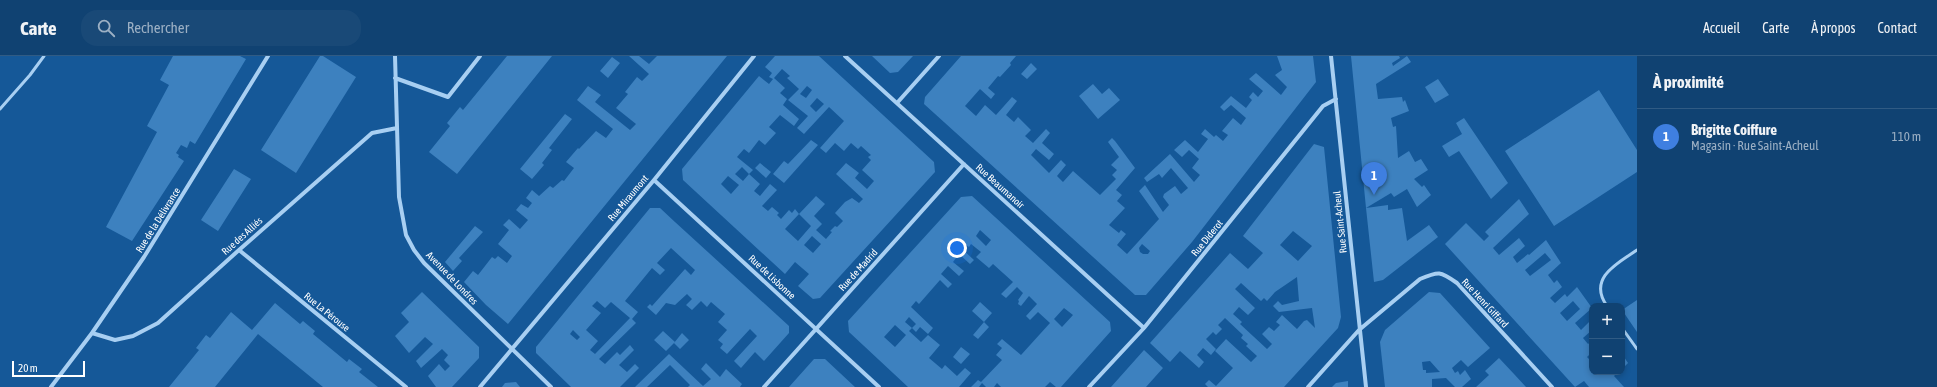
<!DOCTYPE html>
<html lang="fr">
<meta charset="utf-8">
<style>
body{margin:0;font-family:"Asap Condensed",sans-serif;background:#194977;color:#f1f3f6}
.controls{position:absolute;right:12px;bottom:12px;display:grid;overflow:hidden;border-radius:8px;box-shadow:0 2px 6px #0003}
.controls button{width:36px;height:36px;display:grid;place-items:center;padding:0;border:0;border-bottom:1px solid #305b84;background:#104272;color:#f1f3f6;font:20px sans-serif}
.scale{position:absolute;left:12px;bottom:10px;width:73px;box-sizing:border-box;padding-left:4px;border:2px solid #fff;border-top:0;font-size:11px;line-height:14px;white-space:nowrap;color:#fff;-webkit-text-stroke:3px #155898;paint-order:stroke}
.you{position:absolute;left:957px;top:192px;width:14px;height:14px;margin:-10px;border:3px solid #fff;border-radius:50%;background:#1a73e8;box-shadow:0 0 0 6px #1a73e833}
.badge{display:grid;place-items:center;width:26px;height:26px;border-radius:50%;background:#bca0f2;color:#fff;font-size:13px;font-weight:700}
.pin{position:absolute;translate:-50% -33px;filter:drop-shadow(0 1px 2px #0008)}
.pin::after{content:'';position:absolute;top:21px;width:14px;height:12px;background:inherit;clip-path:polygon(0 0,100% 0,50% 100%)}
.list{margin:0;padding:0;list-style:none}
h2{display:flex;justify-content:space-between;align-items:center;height:52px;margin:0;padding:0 16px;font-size:17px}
h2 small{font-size:13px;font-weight:400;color:#9cb0c4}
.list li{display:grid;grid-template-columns:26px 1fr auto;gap:12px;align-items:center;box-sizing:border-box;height:56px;padding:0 16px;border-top:1px solid #305b84}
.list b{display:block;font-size:15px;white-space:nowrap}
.list p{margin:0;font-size:13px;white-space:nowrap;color:#9cb0c4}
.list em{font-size:13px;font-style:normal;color:#9cb0c4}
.icon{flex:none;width:22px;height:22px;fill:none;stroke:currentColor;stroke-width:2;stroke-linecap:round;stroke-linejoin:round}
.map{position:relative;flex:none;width:1637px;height:331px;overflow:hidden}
header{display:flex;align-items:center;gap:24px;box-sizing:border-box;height:56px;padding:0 20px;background:#104272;border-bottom:1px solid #305b84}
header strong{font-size:19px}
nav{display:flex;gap:22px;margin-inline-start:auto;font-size:14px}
.search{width:280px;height:36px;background:#194977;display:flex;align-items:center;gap:10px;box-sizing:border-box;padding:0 14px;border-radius:16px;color:#9cb0c4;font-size:15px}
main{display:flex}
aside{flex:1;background:#104272}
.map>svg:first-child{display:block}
.building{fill:#3d81bf;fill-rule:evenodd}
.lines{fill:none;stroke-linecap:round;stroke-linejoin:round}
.lane{stroke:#a8cff2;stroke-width:3}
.street{stroke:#a8cff2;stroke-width:4}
.labels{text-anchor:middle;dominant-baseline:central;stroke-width:3;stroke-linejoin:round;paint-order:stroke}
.street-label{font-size:10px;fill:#fff;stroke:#155898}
</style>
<header>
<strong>Carte</strong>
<div class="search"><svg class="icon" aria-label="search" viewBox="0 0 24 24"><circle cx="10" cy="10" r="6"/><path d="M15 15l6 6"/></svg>Rechercher</div>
<nav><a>Accueil</a><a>Carte</a><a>À propos</a><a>Contact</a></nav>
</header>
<main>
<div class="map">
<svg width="1637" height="331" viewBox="0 0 1637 331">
<rect width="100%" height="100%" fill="#155898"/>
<path class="building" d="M173,0H240L246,3L195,88L190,85L187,92L181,89L176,97L179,99L178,101L184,105L132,185L106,171L157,76L147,70L169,29L160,24Z
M320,0H323L356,21L296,117L261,94Z
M507,0H552L457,118L429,96L450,70L447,67L460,51L463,54Z
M629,0H639L649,8L657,0H727L508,268L486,249L464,226L473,215L478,219L492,201L495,203L498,200L507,207L512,200L498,188L509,174L503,169L509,163L520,173L528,164L516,154L521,148L528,152L532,147L526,142L532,134L539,140L550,130L553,132L562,124L564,125L574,112L566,106L578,92L579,93L596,75L606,82L613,73L577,44L588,30L601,39L595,46L630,74L636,68L616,52L628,38L625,36L637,21L642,25L649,18Z
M775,0H819L934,106L935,116L820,242L813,243L798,230L809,218L795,206L785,218L683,124L682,113L759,20L769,28L773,23L769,21L772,17L765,11ZM782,13L790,20L787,22L799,33L788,44L808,60L797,72L804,78L829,51L844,65L820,92L826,97L835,87L844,95L851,87L858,93L861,90L871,99L868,101L871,104L862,114L874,125L867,133L855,122L859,117L846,107L836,118L863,143L859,147L852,142L845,146L835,157L843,165L837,171L835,170L830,175L832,176L826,183L816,174L822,168L814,160L825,148L816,140L799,158L811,170L798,185L785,173L799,158L795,153L792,157L789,154L781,163L777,159L779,157L772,151L768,155L762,150L777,134L770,128L760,140L754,135L760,128L749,118L743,125L735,118L742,111L749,118L753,114L737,101L744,93L749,97L759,84L765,89L776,77L769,71L780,59L794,70L799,63L783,49L787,43L780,37L785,32L774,22ZM807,30L812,34L806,42L800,38ZM817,42L824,48L816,56L810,50ZM728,120L739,129L731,138L721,128ZM812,180L821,188L813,197L804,189Z
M872,0H913L898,16L890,17Z
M961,0H1016L1010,7L1011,9L1000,21L998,20L988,32L995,38L991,43L980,33L965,50L976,60L985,49L996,59L1012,41L1017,45L1006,59L1014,66L1018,61L1031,74L1025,80L1033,87L1046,73L1050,77L1042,87L1054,98L1049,104L1036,93L1031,99L1049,117L1061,104L1066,109L1057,120L1063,126L1073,115L1100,139L1116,123L1112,119L1117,114L1111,109L1119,101L1108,86L1112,82L1115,85L1135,112L1116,134L1122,139L1117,145L1125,152L1109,169L1119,177L1121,174L1126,178L1117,189L1127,198L1159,163L1139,135L1145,129L1163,156L1169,149L1163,141L1164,138L1175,130L1181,138L1188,132L1171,112L1162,122L1159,118L1147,126L1144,122L1170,98L1194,126L1200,119L1192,112L1199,103L1189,94L1182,101L1174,94L1185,84L1198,96L1208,83L1201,78L1205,73L1214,81L1216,79L1223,85L1228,79L1222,75L1233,62L1241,69L1246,62L1231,49L1224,55L1220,51L1231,40L1246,52L1252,44L1249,41L1253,36L1258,41L1263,35L1249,23L1256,17L1281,39L1287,31L1275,19L1282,14L1277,0H1313L1316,26L1192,186L1146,239H1135L924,48L925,41ZM1142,188L1150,195L1148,198H1143L1140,196L1139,192Z
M1351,0H1399L1400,2L1392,7L1393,10L1407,0L1411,6L1376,28L1378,43L1402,41L1403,46L1405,44L1409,55L1391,62L1393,71L1396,70L1398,102L1409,95L1415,106L1421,103L1428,114L1414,123L1422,131L1424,129L1431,139L1417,151L1407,133L1394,141L1391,137L1366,152Z
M612,1L620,7L608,22L600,15Z
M1031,7L1037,13L1027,23L1021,18Z
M1438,23L1449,39L1435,47L1425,31Z
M1093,28L1102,38L1109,32L1120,44L1098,63L1079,40Z
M1599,34L1637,94V116L1554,170L1505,95Z
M565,58L572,63L549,92L552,94L542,107L544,109L532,123L520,113Z
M1464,62L1508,127L1491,143L1459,95L1449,101L1442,90L1462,78L1456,67Z
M811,84L818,89L784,127L773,118L784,105L788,108Z
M1314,88L1324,91L1341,261L1338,272L1284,331H1208L1205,328L1209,324L1216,330L1233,312L1215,295L1226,283L1251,306L1257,300L1246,290L1248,288L1241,282L1243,279L1225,262L1218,269L1222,273L1216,279L1213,276L1206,283L1216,293L1211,299L1203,292L1197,299L1204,306L1199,312L1180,295L1170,306L1150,287L1230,197L1248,213L1263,197L1243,180ZM1293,175L1312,190L1298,205L1280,189ZM1297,221L1299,245L1282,249L1278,245L1273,250L1279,256L1312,252L1315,272L1307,264L1304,265L1297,273L1282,259L1276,266L1280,269L1274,275L1269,271L1262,278L1272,288L1267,293L1240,268L1242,266L1233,258L1239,251L1248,259L1255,252L1235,233L1241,227L1261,245L1264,242L1267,245L1275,236Z
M760,107L771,116L766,122L755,112Z
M234,113L251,123L218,175L201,164Z
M972,140L1110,266L1111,275L1061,331H1056L1050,326L1045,331H1001L997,327L994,331H986L982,327L979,331H971L978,324L981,326L1002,304L996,299L1002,292L997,288L1002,283L1021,299L1050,267L1038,256L1030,264L1026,260L1037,248L1029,240L1021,250L1018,248L1019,245L1018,244L1023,237L1017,231L1006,242L1001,238L1013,226L993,208L989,212L976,201L981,196L971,188L969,191L965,188L961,192L974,204L970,208L959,198L953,206L964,215L959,220L948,210L941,218L952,228L948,232L940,224L919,248L916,245L911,251L933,272L928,278L920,271L916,276L912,272L916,268L909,261L905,266L912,272L909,275L921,286L928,279L940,289L929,302L942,313L945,309L957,320L965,312L971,317L959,331H908L849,276L848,265L961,141ZM980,174L991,184L986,190L976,180ZM1064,252L1073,259L1062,271L1054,263ZM895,269L906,279L895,291L884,281Z
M1519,143L1529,158L1493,192L1499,199L1519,182L1525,190L1513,201L1517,207L1528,198L1529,199L1546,184L1561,207L1548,219L1554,227L1557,224L1562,231L1550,242L1555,247L1565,238L1567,241L1577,231L1592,252L1575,267L1581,274L1592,263V274L1583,282L1588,288L1592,285V296L1587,301L1592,306V316H1618L1614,320L1624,331H1589L1584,325L1575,331L1445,188L1466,167L1484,185L1489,180L1485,176ZM1545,197L1551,204L1530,220L1525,214ZM1573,245L1580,253L1567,265L1560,257Z
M1388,149V154L1402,152L1407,185L1429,169L1438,181L1383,224L1374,226L1366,152Z
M650,152H660L675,166L789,270V277L764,305L755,296L741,312L734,305L757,280L750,273L727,298L720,292L723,288L718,284L727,274L718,266L725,258L711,246L707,251L701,245L692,254L686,249L692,243L687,238L675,249L666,247L656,259L647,251L650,248L652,250L685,213L691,219L695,214L671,192L657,207L665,214L660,219L652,212L625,245L638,256L632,263L636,267L599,303L605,308L617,296L620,299L630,289L634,294L619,309L627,316L635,308L639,312L620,331H571L536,297V291ZM597,245L605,252L611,246L630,262L595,298L590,294L598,285L586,274L601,257L592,250ZM573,274L580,281L577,284L570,278Z
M475,170L483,176L459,202L462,205L453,215L445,206Z
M422,236L479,291V302L452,331H436L428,320L439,308L445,315L450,310L444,304L448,299L442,293L421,312L416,305L433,288L425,281L409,297L395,280L409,266L401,257Z
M1429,236L1440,237L1490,292L1468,311L1461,304L1452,312L1455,317L1458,315L1460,319L1465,314L1471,323L1462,331H1455L1446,322L1432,323V331H1385L1380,286L1385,274ZM1430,305L1438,314L1440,316L1426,317V314H1423L1422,306Z
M1637,244V276L1622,254Z
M980,246L992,257L984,266L989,271L978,283L973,279L984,266L972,255Z
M275,247L300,268L303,265L315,275L313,278L347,306L349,303L362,313L359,316L378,331H323L258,278L215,331H169L199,294L196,292L206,279L210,282L231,256L252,274Z
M663,275L675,286L666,295L654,284Z
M682,277L689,284L680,293L674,287Z
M961,291L970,298L961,308L953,301Z
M1144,294L1163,312L1146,331H1111Z
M669,298L703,330L711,323L701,313L706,307L720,321L726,313L742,328L740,331H688L690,329L670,309L647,331H635Z
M1622,298L1628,307L1622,313Z
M1499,302L1514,318L1526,331H1476L1489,319L1485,315Z
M814,303H825L855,331H789Z
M1348,325V331H1332L1336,327Z
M516,326L520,331H502L505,327Z"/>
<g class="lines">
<path class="lane" d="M0,53L30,19L44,0
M1607,250C1587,222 1618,207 1637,194
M1622,272L1637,293"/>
<path class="street" d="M395,0L399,141L406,179L414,194L424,207L551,331
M845,0L1144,272
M1331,0L1366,331
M395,22L448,41L480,0
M897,47L939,0
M654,124L879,331
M239,194L406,331
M92,277L115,284L133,280L158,267L239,194L372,77L397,72
M51,331L92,277L144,201L268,0
M480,331L654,124L754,0
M764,331L964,108
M1089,331L1144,272L1323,50L1336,43
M1308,331L1359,274L1420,223C1439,215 1440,215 1457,227L1552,331"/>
</g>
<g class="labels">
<g class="street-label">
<text transform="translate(1000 130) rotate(42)">Rue Beaumanoir</text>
<text transform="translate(628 142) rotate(-50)">Rue Miraumont</text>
<text transform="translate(158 164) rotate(-58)">Rue de la Délivrance</text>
<text transform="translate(1340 166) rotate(-96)">Rue Saint-Acheul</text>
<text transform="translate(242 180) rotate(-42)">Rue des Alliés</text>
<text transform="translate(1207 182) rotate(-51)">Rue Diderot</text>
<text transform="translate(858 214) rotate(-48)">Rue de Madrid</text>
<text transform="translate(772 221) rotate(43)">Rue de Lisbonne</text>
<text transform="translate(452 222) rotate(46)">Avenue de Londres</text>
<text transform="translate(1485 247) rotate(47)">Rue Henri Giffard</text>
<text transform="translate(327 256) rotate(39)">Rue La Pérouse</text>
</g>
</g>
</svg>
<div class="controls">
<button>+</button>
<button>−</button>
</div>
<div class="scale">20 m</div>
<div class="you"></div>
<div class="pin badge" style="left:1374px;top:139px;background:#3f7fe0">1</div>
</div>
<aside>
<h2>À proximité<small></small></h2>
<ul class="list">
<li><span class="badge" style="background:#3f7fe0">1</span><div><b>Brigitte Coiffure</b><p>Magasin · Rue Saint-Acheul</p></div><em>110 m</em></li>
</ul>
</aside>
</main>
